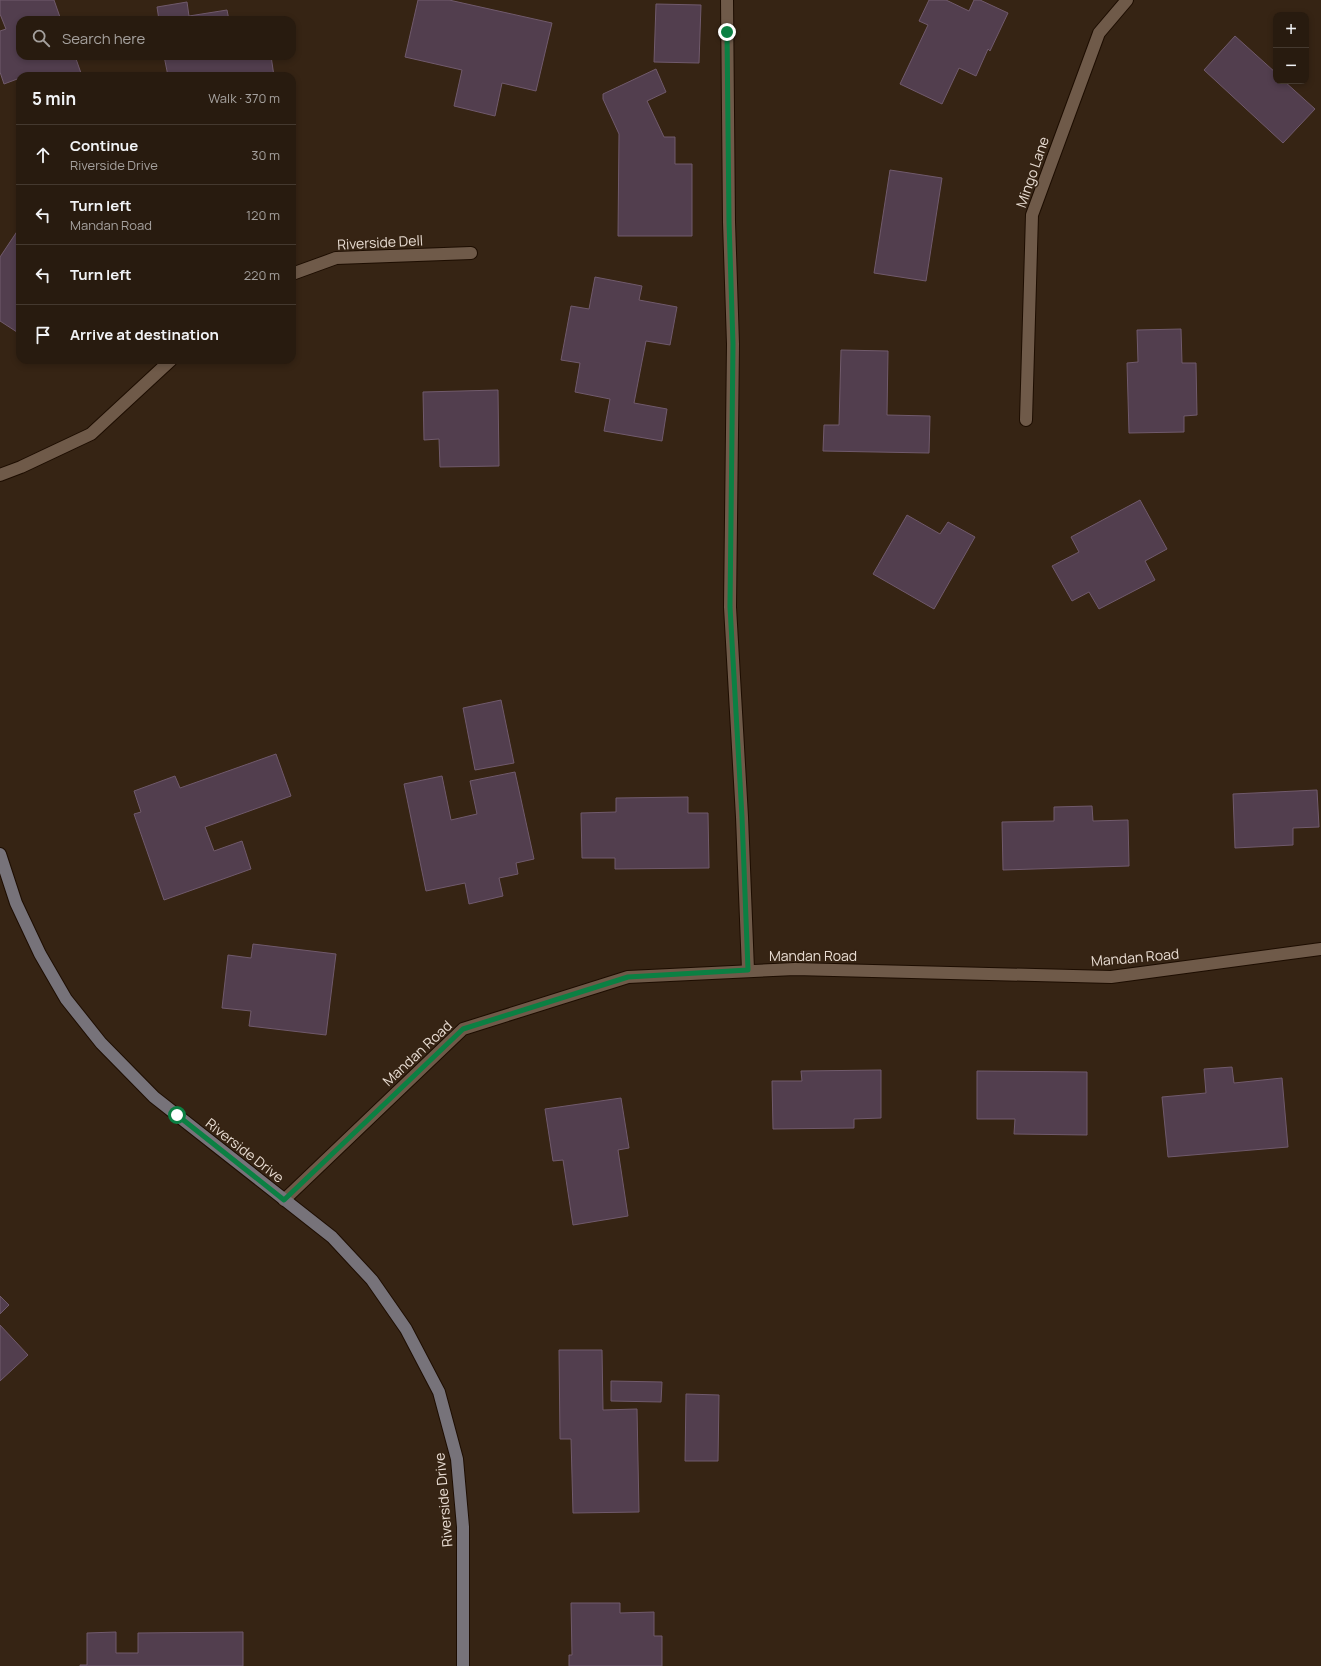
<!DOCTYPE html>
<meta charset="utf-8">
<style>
body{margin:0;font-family:Manrope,sans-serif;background:#34281d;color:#f1f3f6}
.controls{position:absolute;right:12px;top:12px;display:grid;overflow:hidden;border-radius:8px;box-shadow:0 2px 6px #0003}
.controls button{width:36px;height:36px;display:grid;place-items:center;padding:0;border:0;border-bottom:1px solid #44392f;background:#281b0f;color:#f1f3f6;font:20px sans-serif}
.stop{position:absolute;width:12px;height:12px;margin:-9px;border:3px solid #0b8043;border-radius:50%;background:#fff}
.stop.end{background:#0b8043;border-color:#fff;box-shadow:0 1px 4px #0008}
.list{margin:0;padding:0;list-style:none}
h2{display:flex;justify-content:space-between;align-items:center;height:52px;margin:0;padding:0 16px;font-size:17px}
h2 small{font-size:13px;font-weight:400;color:#a5a19e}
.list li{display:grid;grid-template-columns:26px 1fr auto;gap:12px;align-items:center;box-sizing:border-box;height:60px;padding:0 16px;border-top:1px solid #44392f}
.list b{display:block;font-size:15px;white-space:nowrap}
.list p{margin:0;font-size:13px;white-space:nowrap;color:#a5a19e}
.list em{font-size:13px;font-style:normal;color:#a5a19e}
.icon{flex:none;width:22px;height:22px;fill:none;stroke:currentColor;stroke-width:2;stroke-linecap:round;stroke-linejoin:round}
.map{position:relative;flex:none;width:1321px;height:1666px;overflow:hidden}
.search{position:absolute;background:#281b0f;box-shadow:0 2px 6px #0003;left:16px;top:16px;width:280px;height:44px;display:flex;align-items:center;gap:10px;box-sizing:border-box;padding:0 14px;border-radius:12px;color:#a5a19e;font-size:15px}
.panel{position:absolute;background:#281b0f;box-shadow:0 2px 6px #0003;left:16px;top:72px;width:280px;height:292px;border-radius:12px}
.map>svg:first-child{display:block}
.building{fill:#523e4e;stroke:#705a6c}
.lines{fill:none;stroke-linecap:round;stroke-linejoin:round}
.lane-casing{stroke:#1d0d01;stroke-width:14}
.street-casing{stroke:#1d0d01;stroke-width:14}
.secondary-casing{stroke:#1d0d01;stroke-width:14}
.lane{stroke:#6f5a49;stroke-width:12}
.street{stroke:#6f5a49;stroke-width:12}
.secondary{stroke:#77737a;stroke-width:12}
.route{stroke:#0b8043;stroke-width:5}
.labels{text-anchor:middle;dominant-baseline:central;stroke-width:3;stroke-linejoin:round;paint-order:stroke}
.street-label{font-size:14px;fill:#e9ddd3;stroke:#362414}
</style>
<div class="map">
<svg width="1321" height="1666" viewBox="0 0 1321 1666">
<rect width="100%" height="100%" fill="#362414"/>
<path class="building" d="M0,0H54L61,20H20V56H75L82,76H20V78L4,84L0,72V31L6,29L0,14Z
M418,0H449L552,23L536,91L502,83L495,116L454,106L462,70L405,57Z
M929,0H946L969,11L974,0H980L1008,13L990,51L988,49L976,76L959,68L942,104L900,84L928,25L919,21Z
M187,2L189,16L227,10L229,20H159L157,7Z
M656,4L701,5L699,63L654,62Z
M1235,36L1276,73V81H1284L1315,109L1283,143L1204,70Z
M164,56H271L274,76H168Z
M656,69L666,92L647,101L664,137H675V164H692V236H618L619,134L603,99V94Z
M890,170L942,178L926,281L874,273Z
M20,227V334L0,321V257Z
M595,277L642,286L639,300L677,307L670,345L646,341L634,403L667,409L662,441L604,431L610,399L575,392L580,363L561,360L571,306L589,309Z
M1181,329L1182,363H1196L1197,415L1184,416V432L1129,433L1127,363L1138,362L1137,330Z
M841,350L888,351L887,415L930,416L929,453L823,451L824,425H839Z
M498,390L499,466L440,467L439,439L424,440L423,392Z
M1140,500L1167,549L1145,561L1155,580L1099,609L1089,592L1072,601L1052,566L1079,552L1071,537Z
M907,515L940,534L948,522L975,537L934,609L873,574Z
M501,700L514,763L475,770L463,708Z
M276,754L291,796L205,827L214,851L242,841L251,869L164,900L134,814L141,812L134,791L175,776L180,788Z
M515,772L534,859L516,863L518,874L499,878L503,896L469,904L465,883L426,891L404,784L442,776L451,820L477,814L470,781Z
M1317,790L1319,827L1293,828V845L1235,848L1233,794Z
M688,797V813H708L709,868L615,869V858H582L581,813L616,812V798Z
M1092,806L1093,821L1128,820L1129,866L1003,870L1002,822L1054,821V807Z
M253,944L336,954L326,1035L249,1026L251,1011L222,1008L228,955L251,958Z
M1232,1067L1234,1083L1282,1078L1288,1147L1168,1157L1162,1097L1206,1093L1204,1069Z
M881,1070V1118L854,1119V1128L773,1129L772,1081H802L801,1071Z
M977,1071L1087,1072V1135L1014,1134L1015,1119H977Z
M621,1098L629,1148L618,1150L628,1216L573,1225L563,1160L553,1161L545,1109Z
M0,1296L9,1305L0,1314Z
M0,1325L28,1355L0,1381Z
M559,1350H602L603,1410L637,1409L639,1512L573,1513L571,1439H560Z
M611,1381L662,1382L661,1402L611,1401Z
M686,1394L719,1395L718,1461H685Z
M571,1603H620V1613L654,1612V1636H662V1666H569V1655H572Z
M116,1632V1653H138V1633L243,1632V1666H80V1665H87V1633Z"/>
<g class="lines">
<g class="lane-casing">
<path id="lane" d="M727,0L729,222L733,344L730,607L742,817L748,970"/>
</g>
<g class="street-casing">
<path id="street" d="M292,274L336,258L471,253
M1026,420L1032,215L1099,33L1127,0
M0,475L21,467L91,434L171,360
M284,1200L463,1029L628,977L795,969L1111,977L1321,949"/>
</g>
<g class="secondary-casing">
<path id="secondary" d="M0,854L16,903L40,954L66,999L101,1043L154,1097L332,1237L372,1280L406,1329L439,1392L457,1459L463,1527V1666"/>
</g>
<use href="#lane" class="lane"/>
<use href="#street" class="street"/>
<use href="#secondary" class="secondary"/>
</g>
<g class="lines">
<path class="route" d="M177,1115L284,1200L463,1029L628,977L748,970L742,817L730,607L733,344L729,222L727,32"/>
</g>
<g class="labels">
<g class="street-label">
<text transform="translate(1032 172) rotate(-71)">Mingo Lane</text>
<text transform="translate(380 242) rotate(-3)">Riverside Dell</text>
<text x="813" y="955">Mandan Road</text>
<text transform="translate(1135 957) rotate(-5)">Mandan Road</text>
<text transform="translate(417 1053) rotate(-43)">Mandan Road</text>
<text transform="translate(245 1150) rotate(38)">Riverside Drive</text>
<text transform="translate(443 1500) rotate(-95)">Riverside Drive</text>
</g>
</g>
</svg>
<div class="controls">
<button>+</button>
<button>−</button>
</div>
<div class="stop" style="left:177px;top:1115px"></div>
<div class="stop end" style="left:727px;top:32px"></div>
<div class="search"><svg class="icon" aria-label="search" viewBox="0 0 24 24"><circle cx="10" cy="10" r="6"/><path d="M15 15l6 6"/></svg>Search here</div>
<section class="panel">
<h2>5 min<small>Walk · 370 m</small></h2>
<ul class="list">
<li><svg class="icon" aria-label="ahead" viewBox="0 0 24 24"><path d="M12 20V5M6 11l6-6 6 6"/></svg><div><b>Continue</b><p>Riverside Drive</p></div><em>30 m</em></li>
<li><svg class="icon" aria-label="left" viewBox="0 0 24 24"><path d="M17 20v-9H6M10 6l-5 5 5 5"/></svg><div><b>Turn left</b><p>Mandan Road</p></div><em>120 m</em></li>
<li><svg class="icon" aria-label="left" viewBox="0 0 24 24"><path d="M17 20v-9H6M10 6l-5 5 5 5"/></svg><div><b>Turn left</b></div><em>220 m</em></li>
<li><svg class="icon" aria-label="arrive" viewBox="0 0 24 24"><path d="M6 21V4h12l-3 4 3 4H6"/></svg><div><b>Arrive at destination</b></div></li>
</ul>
</section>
</div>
